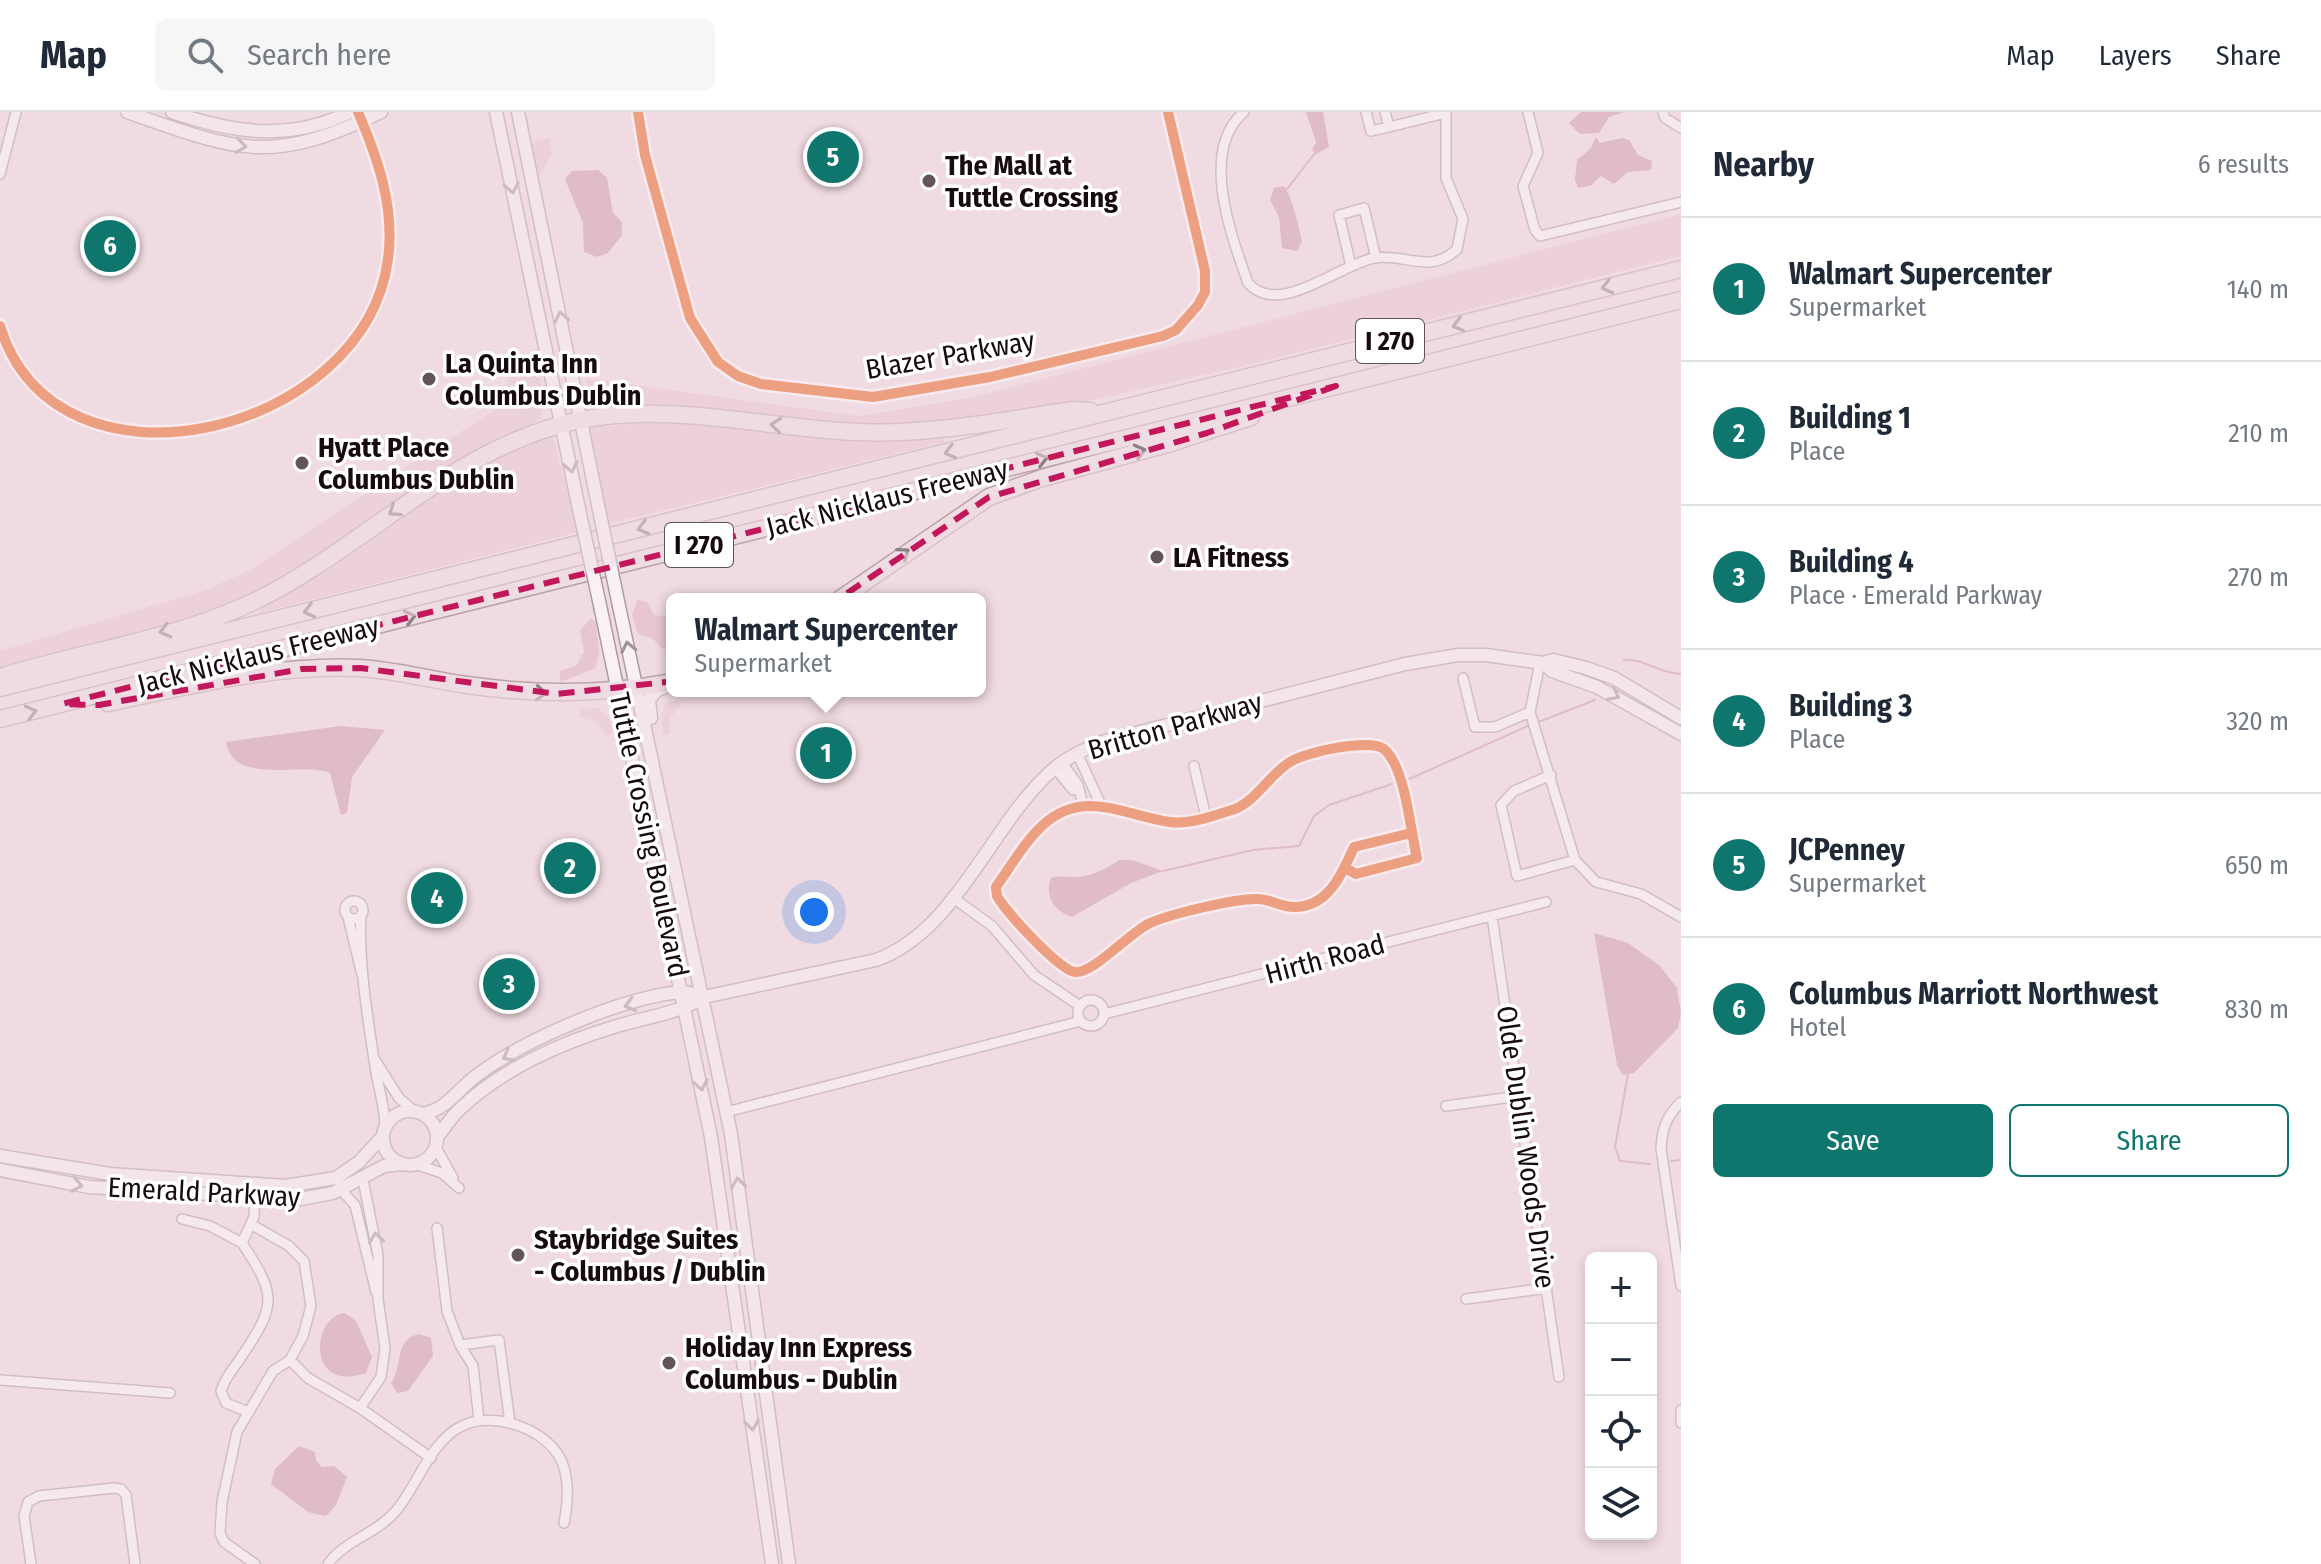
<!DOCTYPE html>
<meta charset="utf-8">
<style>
body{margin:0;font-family:"Fira Sans Condensed",sans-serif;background:#f6f6f7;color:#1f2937}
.controls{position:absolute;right:24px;bottom:24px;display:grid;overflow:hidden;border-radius:12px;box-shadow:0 4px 12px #0003}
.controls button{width:72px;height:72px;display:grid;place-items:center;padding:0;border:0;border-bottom:2px solid #e0e1e3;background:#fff;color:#1f2937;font:40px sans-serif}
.you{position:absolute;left:814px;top:800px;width:28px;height:28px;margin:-20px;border:6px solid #fff;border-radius:50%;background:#1a73e8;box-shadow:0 0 0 12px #1a73e833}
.badge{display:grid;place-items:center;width:52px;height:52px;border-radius:50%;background:#0f766e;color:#fff;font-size:26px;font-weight:700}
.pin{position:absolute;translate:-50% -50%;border:4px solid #fff;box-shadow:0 2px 8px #0006}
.popup{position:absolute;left:666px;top:481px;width:320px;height:104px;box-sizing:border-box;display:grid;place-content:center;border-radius:12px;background:#fff;filter:drop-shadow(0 2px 6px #0005);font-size:26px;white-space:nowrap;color:#747a83}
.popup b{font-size:30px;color:#1f2937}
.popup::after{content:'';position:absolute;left:50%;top:100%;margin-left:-16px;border:16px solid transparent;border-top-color:#fff}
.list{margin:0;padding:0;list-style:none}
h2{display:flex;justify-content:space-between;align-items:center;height:104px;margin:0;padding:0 32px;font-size:34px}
h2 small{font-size:26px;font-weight:400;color:#747a83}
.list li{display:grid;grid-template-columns:52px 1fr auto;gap:24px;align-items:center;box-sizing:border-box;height:144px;padding:0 32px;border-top:2px solid #e0e1e3}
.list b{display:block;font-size:30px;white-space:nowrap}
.list p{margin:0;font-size:26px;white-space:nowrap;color:#747a83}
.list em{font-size:26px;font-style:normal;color:#747a83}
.actions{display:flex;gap:16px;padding:24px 32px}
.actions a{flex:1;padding:18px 0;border:2px solid #0f766e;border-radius:12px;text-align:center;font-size:28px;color:#0f766e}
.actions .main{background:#0f766e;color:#fff}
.icon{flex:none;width:44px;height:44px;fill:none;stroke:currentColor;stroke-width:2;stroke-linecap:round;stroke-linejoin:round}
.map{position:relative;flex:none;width:1681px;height:1452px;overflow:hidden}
header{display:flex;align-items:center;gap:48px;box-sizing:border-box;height:112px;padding:0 40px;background:#fff;border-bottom:2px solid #e0e1e3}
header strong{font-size:38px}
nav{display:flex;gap:44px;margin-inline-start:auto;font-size:28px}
.search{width:560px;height:72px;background:#f6f6f7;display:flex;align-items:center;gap:20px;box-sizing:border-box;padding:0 28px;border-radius:12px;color:#747a83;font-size:30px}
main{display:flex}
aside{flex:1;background:#fff}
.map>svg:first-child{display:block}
.green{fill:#e8c6d0}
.water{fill:#c998a8}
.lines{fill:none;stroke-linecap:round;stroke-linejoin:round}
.stream{stroke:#c998a8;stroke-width:2}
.street-casing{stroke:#ac9ca1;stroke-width:12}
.secondary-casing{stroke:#ac9ca1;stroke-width:15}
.highway-casing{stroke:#bca3ab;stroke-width:19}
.street{stroke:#fdfafb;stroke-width:9}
.secondary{stroke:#f9f1f4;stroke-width:12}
.highway{stroke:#eedee3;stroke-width:16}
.secondary-bridge-casing{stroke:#ac9ca1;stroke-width:15;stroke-linecap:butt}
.secondary-bridge{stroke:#f9f1f4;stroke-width:12}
.cycleway-casing{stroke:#fff;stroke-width:15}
.cycleway{stroke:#e8590c;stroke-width:10}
.oneway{stroke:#9f9598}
.oneway2{stroke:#8d7f84}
.oneway3{stroke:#a19a9d}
.marked{fill:none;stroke:#c2185b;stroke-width:6;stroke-dasharray:16 10;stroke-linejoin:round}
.poi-dot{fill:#635459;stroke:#fff;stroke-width:3}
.labels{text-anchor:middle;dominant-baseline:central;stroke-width:7;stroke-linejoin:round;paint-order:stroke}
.shield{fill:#fff;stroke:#5d5457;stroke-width:2}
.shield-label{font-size:26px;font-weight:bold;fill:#170b0f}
.poi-label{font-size:28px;font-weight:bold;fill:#170b0f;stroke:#fff;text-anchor:start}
.street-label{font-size:28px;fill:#170b0f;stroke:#fff}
</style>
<header>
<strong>Map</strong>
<div class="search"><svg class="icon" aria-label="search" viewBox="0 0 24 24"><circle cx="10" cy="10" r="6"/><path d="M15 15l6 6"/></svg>Search here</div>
<nav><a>Map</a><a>Layers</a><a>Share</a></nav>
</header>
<main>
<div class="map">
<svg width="1681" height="1452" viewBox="0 0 1681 1452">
<rect width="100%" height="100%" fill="#f1dbe2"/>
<path class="green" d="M550,26L552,42L538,68L530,31Z
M1681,102V144L1239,255L1076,292L929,314L854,313L657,292L597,294L584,266L858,304L969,286Z
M507,252L539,259L544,291L540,307L245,489L0,558V539L206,478L248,459L497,296L509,276Z
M683,309L939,323L945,330L608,412L588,315Z
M553,323L578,420L259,501L262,490C355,430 447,358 553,323Z
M638,488L647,490L654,503L670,505L672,537H663L652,526L638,522L632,502Z
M590,507L596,509L599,540L596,556L561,570L559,559L576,554L584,540L580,519Z
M667,589H682L670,607L669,622L663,623L661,603Z
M598,596L608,604L614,619L606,625L597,610L579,605L580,597Z"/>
<path class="water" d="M1306,0H1323L1329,35L1316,42L1312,38L1316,30Z
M1581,0H1625L1609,5L1599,21L1580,22L1569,11Z
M1596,25L1600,31L1622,26L1629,28L1638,43L1652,49L1651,58L1628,60L1614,72L1601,64L1590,74L1578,76L1575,68L1577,48L1591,36Z
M598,58L607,66L613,101L622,110V123L608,141L597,145L584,140L583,111L565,67L572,59Z
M1284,74C1292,84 1299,116 1302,129L1297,139L1282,136L1279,105L1270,88L1274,76Z
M340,614L385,618L352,665L347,701L341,703L330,661C303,649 233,675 226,630Z
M1120,748H1132L1163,759L1131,771L1072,805C1054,799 1044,784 1051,766C1061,762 1067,766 1077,765C1093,764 1106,756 1120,748Z
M1594,821L1628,831L1660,854L1677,876L1681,901L1678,916L1634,961L1623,963L1617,953Z
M345,1201L356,1209L372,1245L366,1261C306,1282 311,1204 345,1201Z
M419,1222L431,1226L433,1244L408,1279L397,1281L391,1271C403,1255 394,1227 419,1222Z
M299,1334L315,1340L316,1349L322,1355L334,1354L347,1365L336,1393L326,1404L308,1400L271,1372L275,1357Z"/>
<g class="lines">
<path class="stream" d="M1287,77L1315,41
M1624,548C1643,546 1661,562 1681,562
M1536,611L1595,588
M1407,668L1530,613
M1163,759L1253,738L1299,734L1314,704L1329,693L1392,672
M1628,962L1615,1035L1620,1049L1650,1052
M1671,1049L1681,1048"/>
<g class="street-casing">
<path id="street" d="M638,0L645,43L690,206L718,250L738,264L761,272L873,285L990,265L1163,224L1176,218L1198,193L1205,180V159L1168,0
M1244,0C1199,38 1231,123 1248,171C1279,206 1338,153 1374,146C1405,141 1431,163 1457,137L1463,107L1446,66V0
M1366,0L1371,19L1389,15L1385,0
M1528,0L1538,41L1523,74L1535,118L1540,124L1681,90
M1663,0L1665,6L1681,16
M1389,15L1446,1
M0,62L16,0
M1351,154L1339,103L1364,96L1376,146
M0,214C56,397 365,324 388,147C395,95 378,47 358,0
M1540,551L1530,600L1575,748L1596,770L1641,782L1681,805
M1463,566L1475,615H1495L1530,600
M1077,641L1101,693
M1062,651L1078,673L1083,693
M1194,654L1206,705
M1055,656L1073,678
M1551,663L1514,679L1501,693L1517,764L1575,748
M1345,756L1356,762L1417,746C1410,718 1406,656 1384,637C1370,626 1305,640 1290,650C1270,662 1257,688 1235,697C1216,703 1190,713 1170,710C1125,704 1085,676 1044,712C1025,729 1011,754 996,775L997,784C1005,799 1060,859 1075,860C1093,862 1129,821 1150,811C1171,802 1236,786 1258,787C1270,787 1281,795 1293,795C1328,796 1342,762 1354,735L1411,721
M952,785L992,814L1034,863L1080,894
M345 798a9 9 0 1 1 18 0a9 9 0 1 1-18 0Z
M361,803C358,847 368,909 375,954C378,976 385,993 385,1016
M1492,804L1559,1265
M348,805L362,863
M1078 901a13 13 0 1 1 26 0a13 13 0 1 1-26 0Z
M1104,902L1546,790
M375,948L399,986L414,999
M1681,990C1667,1004 1662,1016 1661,1036L1681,1174
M1446,994L1519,984
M726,1000L1081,909
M435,1034L453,1066
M415,1052L442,1061L459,1076
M341,1078L355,1093L376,1180
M182,1107L210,1114L242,1131
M252,1113L289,1134L304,1149L311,1194L303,1224L290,1248L273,1259L237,1320L222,1390L220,1421L224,1430L255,1452
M437,1116L447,1199L460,1233L499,1228L510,1311
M1466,1187L1547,1176
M460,1233L473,1254L479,1308
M290,1248L308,1266L360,1296L431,1346
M0,1268L170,1281
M360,1296L381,1265L385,1236L378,1187V1143L363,1068
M1681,1298V1311
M246,1299L226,1291L221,1279C224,1267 233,1257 240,1247C276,1193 278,1185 242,1131L254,1105L255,1081
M31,1452L24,1404L28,1390L39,1384L114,1376L121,1377L126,1383L135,1452
M328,1452C345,1428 376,1422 395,1400C417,1375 430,1329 462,1314C493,1298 548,1317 562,1350C570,1370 568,1391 564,1411"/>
</g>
<g class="secondary-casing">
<path id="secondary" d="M127,0C238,39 270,54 381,0
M172,0C233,21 290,30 350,0
M496,0L579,397
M518,0L598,393
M619,494L731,1022L789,1452
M601,498L711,1025L772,1452
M1543,551L1552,559L1597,575L1681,622
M651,606L649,588L656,579L667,574
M383 1026a27 27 0 1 1 54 0a27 27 0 1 1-54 0Z
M422,1002C448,997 456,979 476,964C523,928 621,886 680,880C687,879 696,883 704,885
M437,1025C445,1016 451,1005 460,997C501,957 563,930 617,914C646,905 677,902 704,885L876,848C958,819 992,708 1056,655C1071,643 1088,636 1105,629L1405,552L1458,543H1486L1543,551L1553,548L1586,556L1614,566L1681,606
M0,1044L110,1062L285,1074L336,1066L359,1050L383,1024
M0,1058L89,1075L301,1087L333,1081L384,1054L403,1052"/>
</g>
<g class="highway-casing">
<path id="highway" d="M840,487L989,385L1042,366L1171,331L1251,305
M0,565C80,540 180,526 255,489C366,435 454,334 580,308C670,290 766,316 857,320C930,323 1001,309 1073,298L1091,299
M0,576L1681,157
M108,591C189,574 275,552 359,556C396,558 431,568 467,573C537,583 603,583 672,570
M0,607L1681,188"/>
</g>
<use href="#street" class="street"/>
<use href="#secondary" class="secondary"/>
<use href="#highway" class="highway"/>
<g class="secondary-bridge-casing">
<path id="secondary-bridge" d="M598,393L619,494
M579,397L601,498"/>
</g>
<use href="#secondary-bridge" class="secondary-bridge"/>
<g class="cycleway-casing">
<path id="cycleway" d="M638,0L645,43L690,206L718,250L738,264L761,272L873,285L990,265L1163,224L1176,218L1198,193L1205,180V159L1168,0
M0,214C56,397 365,324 388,147C395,95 378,47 358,0
M1345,756L1356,762L1417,746C1410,718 1406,656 1384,637C1370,626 1305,640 1290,650C1270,662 1257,688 1235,697C1216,703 1190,713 1170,710C1125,704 1085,676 1044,712C1025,729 1011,754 996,775L997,784C1005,799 1060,859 1075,860C1093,862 1129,821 1150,811C1171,802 1236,786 1258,787C1270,787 1281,795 1293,795C1328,796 1342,762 1354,735L1411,721"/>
</g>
<use href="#cycleway" class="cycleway"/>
</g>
<defs><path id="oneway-chevron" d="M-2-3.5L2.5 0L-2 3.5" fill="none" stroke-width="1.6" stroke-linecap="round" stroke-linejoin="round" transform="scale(2)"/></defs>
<g class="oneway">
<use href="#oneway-chevron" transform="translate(241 34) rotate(7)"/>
<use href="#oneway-chevron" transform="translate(512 76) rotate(78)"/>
<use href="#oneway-chevron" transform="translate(561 205) rotate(-102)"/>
<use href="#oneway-chevron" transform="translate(571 355) rotate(78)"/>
<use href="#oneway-chevron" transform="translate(628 535) rotate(-102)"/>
<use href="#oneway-chevron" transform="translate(1614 583) rotate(27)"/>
<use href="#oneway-chevron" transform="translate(630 893) rotate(165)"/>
<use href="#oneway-chevron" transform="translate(508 944) rotate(151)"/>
<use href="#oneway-chevron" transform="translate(701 973) rotate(79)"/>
<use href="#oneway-chevron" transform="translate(738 1071) rotate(-98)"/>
<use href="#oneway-chevron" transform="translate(77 1073) rotate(10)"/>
<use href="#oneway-chevron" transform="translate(752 1313) rotate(82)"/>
</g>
<g class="oneway2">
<use href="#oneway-chevron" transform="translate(1607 175) rotate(166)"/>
<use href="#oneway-chevron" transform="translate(1458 213) rotate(166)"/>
<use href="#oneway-chevron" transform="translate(776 313) rotate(-175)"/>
<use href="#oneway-chevron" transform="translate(1140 339) rotate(-14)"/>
<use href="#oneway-chevron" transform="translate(950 340) rotate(166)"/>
<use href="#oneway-chevron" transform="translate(1042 347) rotate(-14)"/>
<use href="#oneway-chevron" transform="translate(394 399) rotate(146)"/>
<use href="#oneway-chevron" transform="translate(643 416) rotate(166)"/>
<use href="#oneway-chevron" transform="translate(904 441) rotate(-35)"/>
<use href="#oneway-chevron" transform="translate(309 499) rotate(166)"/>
<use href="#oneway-chevron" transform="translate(410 505) rotate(-14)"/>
<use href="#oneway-chevron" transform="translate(165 519) rotate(165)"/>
<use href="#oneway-chevron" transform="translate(541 581) rotate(4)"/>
<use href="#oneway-chevron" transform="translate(31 600) rotate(-14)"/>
</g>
<use class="oneway3" href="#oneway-chevron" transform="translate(376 1126) rotate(-98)"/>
<path d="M0 0H1681V1452H0ZM1336,274L1207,321L989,385L762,539L676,569L557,582L360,556L302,557L99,593L62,592Z" fill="#f1dbe2" fill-opacity=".55" fill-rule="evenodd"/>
<path class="marked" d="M1336,274L1207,321L989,385L762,539L676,569L557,582L360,556L302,557L99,593L62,592Z"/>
<g class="poi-dot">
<circle cx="929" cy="69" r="8"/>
<circle cx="429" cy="267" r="8"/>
<circle cx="302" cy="351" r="8"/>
<circle cx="1157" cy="445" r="8"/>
<circle cx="518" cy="1143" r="8"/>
<circle cx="669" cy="1251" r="8"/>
</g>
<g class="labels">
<g class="shield">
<rect x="1356" y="207" width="68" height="44" rx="6"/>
<rect x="665" y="411" width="68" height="44" rx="6"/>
</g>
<g class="shield-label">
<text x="1390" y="229">I 270</text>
<text x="699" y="433">I 270</text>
</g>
<g class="poi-label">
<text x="945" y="53">The Mall at<tspan x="945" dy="32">Tuttle Crossing</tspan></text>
<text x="445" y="251">La Quinta Inn<tspan x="445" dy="32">Columbus Dublin</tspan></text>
<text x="318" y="335">Hyatt Place<tspan x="318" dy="32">Columbus Dublin</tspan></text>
<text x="1173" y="445">LA Fitness</text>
<text x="534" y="1127">Staybridge Suites<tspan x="534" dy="32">- Columbus / Dublin</tspan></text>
<text x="685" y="1235">Holiday Inn Express<tspan x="685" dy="32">Columbus - Dublin</tspan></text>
</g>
<g class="street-label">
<text transform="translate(950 243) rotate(-10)">Blazer Parkway</text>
<text transform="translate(887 386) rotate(-14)">Jack Nicklaus Freeway</text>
<text transform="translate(258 543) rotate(-14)">Jack Nicklaus Freeway</text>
<text transform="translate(1175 614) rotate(-16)">Britton Parkway</text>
<text transform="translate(649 723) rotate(78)">Tuttle Crossing Boulevard</text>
<text transform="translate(1325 847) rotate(-15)">Hirth Road</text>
<text transform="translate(1526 1035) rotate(82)">Olde Dublin Woods Drive</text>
<text transform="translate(204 1080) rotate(3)">Emerald Parkway</text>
</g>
</g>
</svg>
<div class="controls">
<button>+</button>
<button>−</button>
<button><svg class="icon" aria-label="locate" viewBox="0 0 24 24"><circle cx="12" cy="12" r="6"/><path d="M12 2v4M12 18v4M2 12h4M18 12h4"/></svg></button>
<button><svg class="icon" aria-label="layers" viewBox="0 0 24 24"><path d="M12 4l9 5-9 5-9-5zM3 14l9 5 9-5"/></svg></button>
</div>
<div class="you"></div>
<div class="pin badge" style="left:826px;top:641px">1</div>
<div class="popup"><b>Walmart Supercenter</b>Supermarket</div>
<div class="pin badge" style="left:570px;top:756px">2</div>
<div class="pin badge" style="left:509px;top:872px">3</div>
<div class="pin badge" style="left:437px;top:786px">4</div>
<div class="pin badge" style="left:833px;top:45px">5</div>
<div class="pin badge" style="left:110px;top:134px">6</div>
</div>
<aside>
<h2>Nearby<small>6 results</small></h2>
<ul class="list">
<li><span class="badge">1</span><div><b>Walmart Supercenter</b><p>Supermarket</p></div><em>140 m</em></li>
<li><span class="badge">2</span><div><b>Building 1</b><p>Place</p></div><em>210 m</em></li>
<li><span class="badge">3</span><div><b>Building 4</b><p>Place · Emerald Parkway</p></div><em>270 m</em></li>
<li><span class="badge">4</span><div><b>Building 3</b><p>Place</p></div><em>320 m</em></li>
<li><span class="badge">5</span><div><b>JCPenney</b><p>Supermarket</p></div><em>650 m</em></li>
<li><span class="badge">6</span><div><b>Columbus Marriott Northwest</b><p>Hotel</p></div><em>830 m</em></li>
</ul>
<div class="actions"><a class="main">Save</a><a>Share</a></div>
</aside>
</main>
